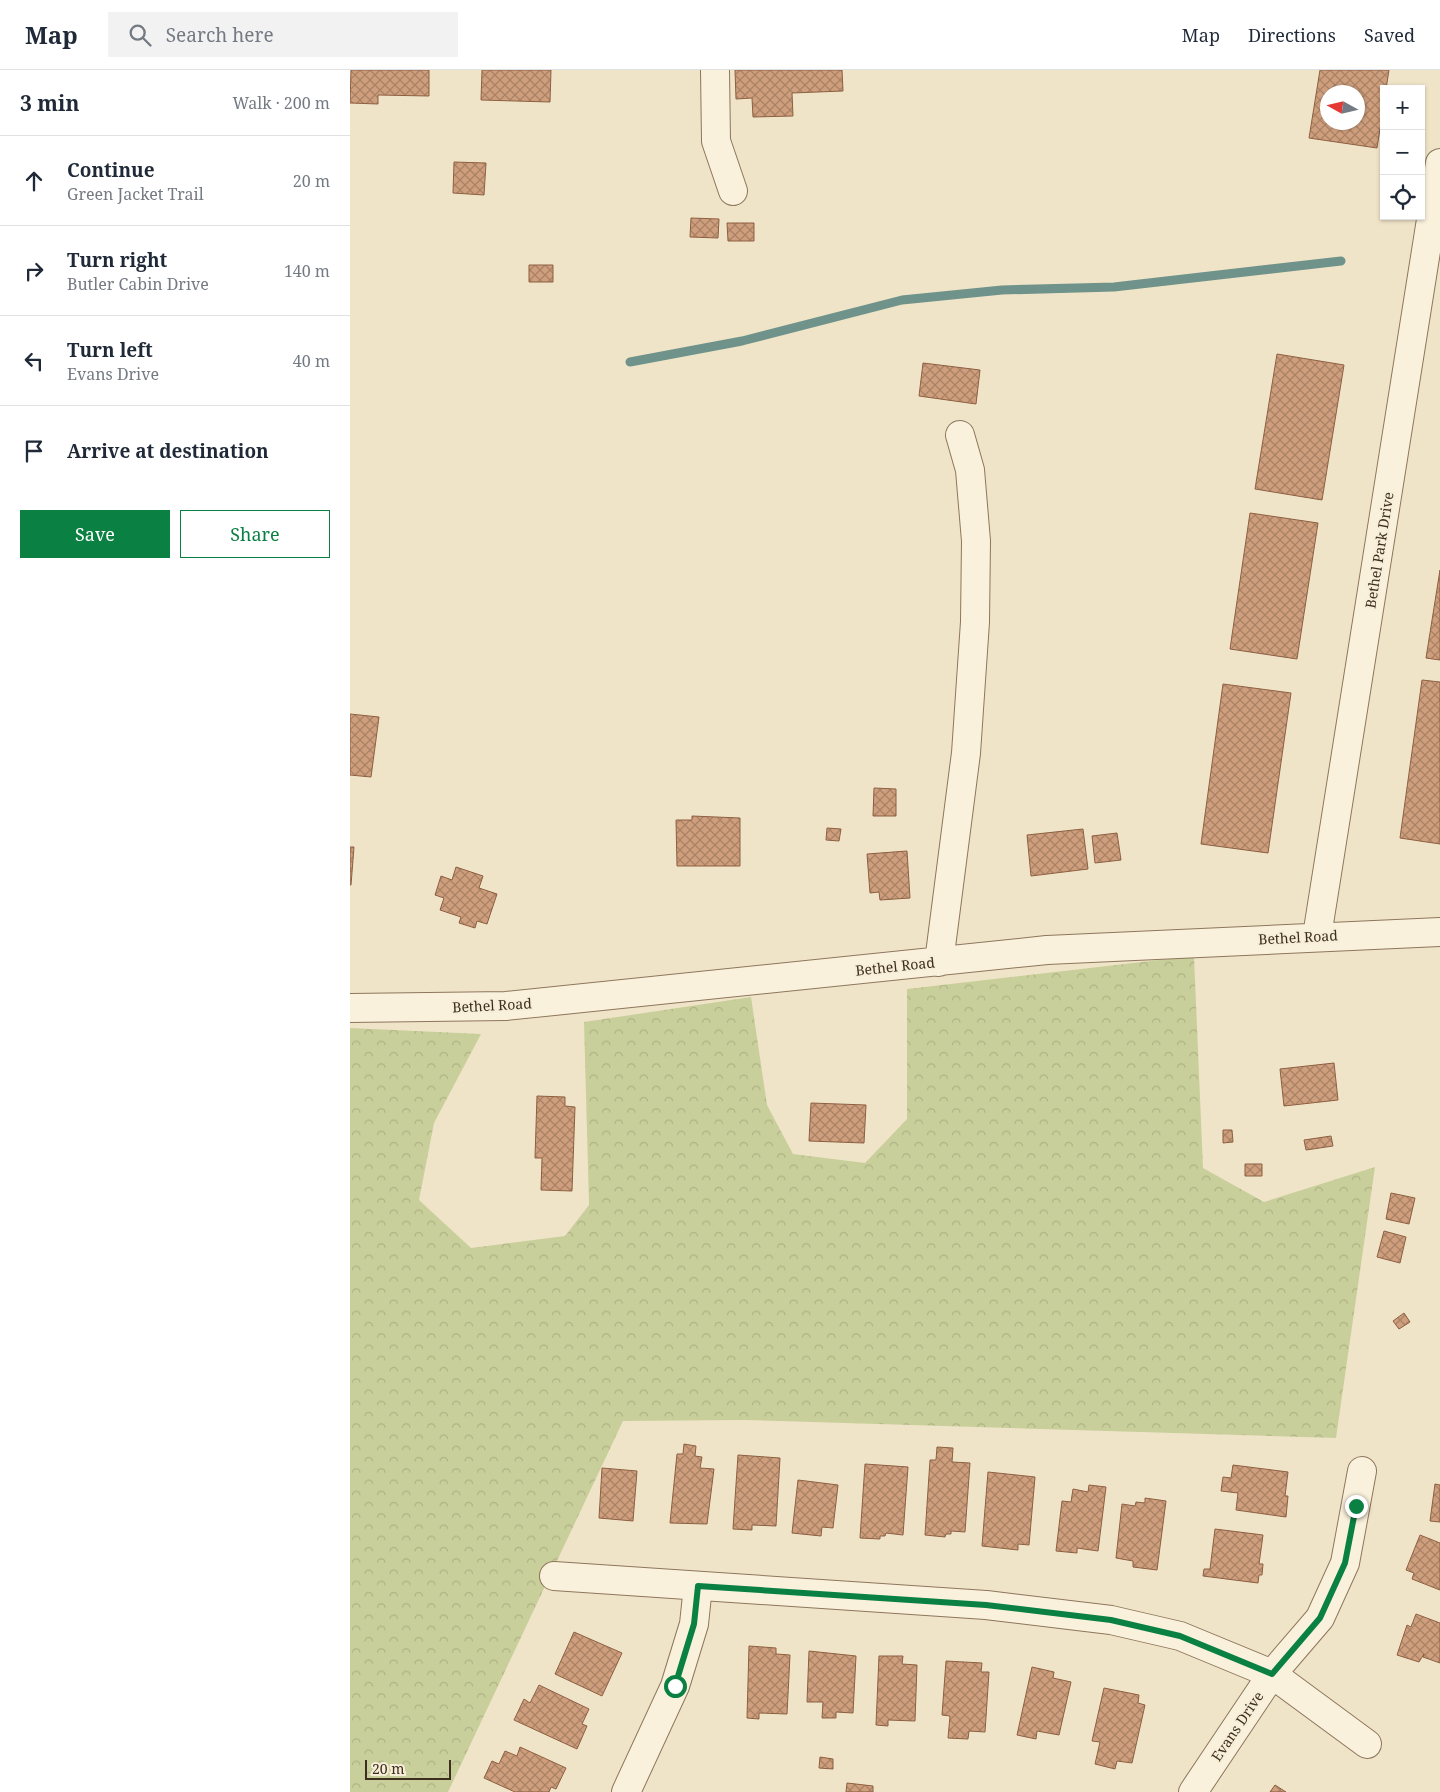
<!DOCTYPE html>
<meta charset="utf-8">
<style>
body{margin:0;font-family:"Noto Serif",serif;background:#f2f2f3;color:#1f2937}
.controls{position:absolute;right:15px;top:15px;display:grid;overflow:hidden;border-radius:0px;box-shadow:0 1px 4px #0004}
.controls button{width:45px;height:45px;display:grid;place-items:center;padding:0;border:0;border-bottom:1px solid #e0e1e3;background:#fff;color:#1f2937;font:25px sans-serif}
.compass{position:absolute;left:970px;top:15px;width:45px;height:45px;border-radius:50%;background:#fff;box-shadow:0 1px 4px #0004;rotate:278deg}
.scale{position:absolute;left:15px;bottom:12px;width:86px;box-sizing:border-box;padding-left:5px;border:2px solid #3d2e20;border-top:0;font-size:14px;line-height:18px;white-space:nowrap;color:#3d2e20;-webkit-text-stroke:4px #f7eed8;paint-order:stroke}
.stop{position:absolute;width:15px;height:15px;margin:-11px;border:4px solid #0b8043;border-radius:50%;background:#fff}
.stop.end{background:#0b8043;border-color:#fff;box-shadow:0 1px 5px #0008}
.list{margin:0;padding:0;list-style:none}
h2{display:flex;justify-content:space-between;align-items:center;height:65px;margin:0;padding:0 20px;font-size:21px}
h2 small{font-size:16px;font-weight:400;color:#747a83}
.list li{display:grid;grid-template-columns:32px 1fr auto;gap:15px;align-items:center;box-sizing:border-box;height:90px;padding:0 20px;border-top:1px solid #e0e1e3}
.list b{display:block;font-size:19px;white-space:nowrap}
.list p{margin:0;font-size:16px;white-space:nowrap;color:#747a83}
.list em{font-size:16px;font-style:normal;color:#747a83}
.actions{display:flex;gap:10px;padding:15px 20px}
.actions a{flex:1;padding:11px 0;border:1px solid #0b8043;border-radius:0px;text-align:center;font-size:18px;color:#0b8043}
.actions .main{background:#0b8043;color:#fff}
.icon{flex:none;width:28px;height:28px;fill:none;stroke:currentColor;stroke-width:2;stroke-linecap:round;stroke-linejoin:round}
.map{position:relative;flex:none;width:1090px;height:1722px;overflow:hidden}
header{display:flex;align-items:center;gap:30px;box-sizing:border-box;height:70px;padding:0 25px;background:#fff;border-bottom:1px solid #e0e1e3}
header strong{font-size:24px}
nav{display:flex;gap:28px;margin-inline-start:auto;font-size:18px}
.search{width:350px;height:45px;background:#f2f2f3;display:flex;align-items:center;gap:12px;box-sizing:border-box;padding:0 18px;border-radius:0px;color:#747a83;font-size:19px}
main{display:flex}
aside{flex:1;background:#fff}
.map>svg:first-child{display:block}
.forest{fill:url(#forest-crowns)}
.lines{fill:none;stroke-linecap:round;stroke-linejoin:round}
.stream{stroke:#6f938a;stroke-width:9}
.building{fill:url(#building-cross-hatch);stroke:#8d5f41;fill-rule:evenodd}
.minor-casing{stroke:#8d765c;stroke-width:30}
.minor{stroke:#faf1dc;stroke-width:28}
.route{stroke:#0b8043;stroke-width:6}
.labels{text-anchor:middle;dominant-baseline:central;stroke-width:4;stroke-linejoin:round;paint-order:stroke}
.street-label{font-size:14px;fill:#3d2e20;stroke:#f7eed8}
</style>
<header>
<strong>Map</strong>
<div class="search"><svg class="icon" aria-label="search" viewBox="0 0 24 24"><circle cx="10" cy="10" r="6"/><path d="M15 15l6 6"/></svg>Search here</div>
<nav><a>Map</a><a>Directions</a><a>Saved</a></nav>
</header>
<main>
<aside>
<h2>3 min<small>Walk · 200 m</small></h2>
<ul class="list">
<li><svg class="icon" aria-label="ahead" viewBox="0 0 24 24"><path d="M12 20V5M6 11l6-6 6 6"/></svg><div><b>Continue</b><p>Green Jacket Trail</p></div><em>20 m</em></li>
<li><svg class="icon" aria-label="right" viewBox="0 0 24 24"><path d="M7 20v-9h11M14 6l5 5-5 5"/></svg><div><b>Turn right</b><p>Butler Cabin Drive</p></div><em>140 m</em></li>
<li><svg class="icon" aria-label="left" viewBox="0 0 24 24"><path d="M17 20v-9H6M10 6l-5 5 5 5"/></svg><div><b>Turn left</b><p>Evans Drive</p></div><em>40 m</em></li>
<li><svg class="icon" aria-label="arrive" viewBox="0 0 24 24"><path d="M6 21V4h12l-3 4 3 4H6"/></svg><div><b>Arrive at destination</b></div></li>
</ul>
<div class="actions"><a class="main">Save</a><a>Share</a></div>
</aside>
<div class="map">
<svg width="1090" height="1722" viewBox="0 0 1090 1722">
<defs>
<pattern id="forest-crowns" width="20" height="18" patternUnits="userSpaceOnUse" patternTransform="scale(1.25)"><rect width="20" height="18" fill="#c9cf9b"/><path d="M2 6a3 3 0 1 1 6 0M12 15a3 3 0 1 1 6 0" fill="none" stroke="#aeb285"/></pattern>
<pattern id="building-cross-hatch" width="8" height="8" patternUnits="userSpaceOnUse" patternTransform="scale(1.25)"><rect width="8" height="8" fill="#cf9f7d"/><path d="M0 0l8 8M0 8l8-8" fill="none" stroke="#a98266"/></pattern>
</defs>
<rect width="100%" height="100%" fill="#f0e4c8"/>
<path class="forest" d="M844,886L853,1098L914,1132L1025,1097L986,1368L394,1350L273,1351L98,1722H0V958L131,964L84,1053L69,1130L121,1178L215,1166L239,1135L234,952L401,927L417,1035L443,1084L515,1093L557,1049V919Z"/>
<g class="lines">
<path class="stream" d="M280,292L392,271L552,230L652,220L764,217L991,191"/>
</g>
<path class="building" d="M1,0H79V26L28,25V34L0,33Z
M132,0H201L200,32L131,30Z
M385,0H492L493,21L442,23L443,46L403,47L402,28L386,29Z
M970,0H1039L1036,19H1034V34L1027,78L959,68ZM978,22H1008V52H978Z
M104,92L136,93L134,125L103,123Z
M341,148L369,149L368,168L340,167Z
M377,153H404V171H378Z
M179,195H203V212H179Z
M927,284L994,295L972,430L905,419Z
M573,293L630,300L626,334L569,326Z
M900,443L968,453L947,589L880,579Z
M1090,500V590L1076,588Z
M1072,610L1090,612V774L1050,768Z
M873,614L941,623L918,783L851,774Z
M0,644L29,647L21,707L0,705Z
M524,718L546,719V746H523Z
M342,746L390,748V796H327L326,750H342Z
M477,758L491,759L489,771L476,770Z
M733,759L738,799L681,806L677,765Z
M767,763L771,790L745,793L742,766Z
M0,777H4L1,815H0Z
M557,781L560,828L530,830L529,822L520,823L517,784Z
M106,797L133,806L129,818L147,824L137,854L127,851L125,858L109,853L111,847L90,840L94,828L85,825L91,806L102,810Z
M984,993L988,1030L934,1036L930,999Z
M187,1026L215,1027V1036L225,1037L222,1121L191,1120L192,1088H185Z
M461,1033L516,1035L514,1073L459,1071Z
M873,1060H882L883,1072L873,1073Z
M981,1066L983,1076L956,1080L954,1070Z
M895,1094H912V1106H895Z
M1041,1123L1065,1128L1059,1154L1036,1149Z
M1034,1161L1056,1167L1050,1193L1027,1187Z
M1054,1243L1060,1252L1049,1259L1043,1251Z
M334,1374L346,1376L345,1386L352,1387L350,1398L364,1399L357,1454L320,1453L327,1384H333Z
M587,1377L603,1378L602,1392L620,1393L615,1462L601,1461V1464H596L595,1467L575,1465L580,1390H586Z
M388,1385L430,1388L426,1456L402,1455V1460L383,1459Z
M515,1394L558,1397L553,1465L536,1463L535,1466H530V1469L510,1468Z
M883,1395L938,1402L935,1426H938L936,1447L886,1440L888,1423L871,1421L873,1407L881,1408Z
M252,1398L287,1401L283,1451L249,1448Z
M638,1402L685,1407L679,1475L668,1474V1480L632,1476Z
M448,1410L488,1415L483,1458L472,1457L471,1466L442,1463Z
M1085,1414L1090,1415V1452L1080,1451Z
M739,1415L756,1417L748,1481L727,1478V1483L706,1481L712,1431L721,1432L723,1419L738,1422Z
M795,1428L816,1431L807,1500L783,1497V1491L766,1488L772,1434L785,1436L786,1432L795,1433Z
M865,1459L913,1465L909,1494H913L912,1505H909L908,1513L853,1506L854,1499H860Z
M1070,1465L1090,1473V1520L1062,1509L1064,1503L1056,1500Z
M1066,1544L1090,1553V1593L1073,1587L1074,1584L1069,1592L1047,1585L1057,1555L1061,1557Z
M224,1562L272,1583L252,1626L205,1604Z
M399,1576L426,1578V1584L440,1585L437,1644L409,1643V1649L397,1648Z
M459,1581L506,1586L503,1643L486,1642V1648H472L473,1632H457Z
M529,1586H553L552,1594L567,1595L565,1651L538,1650V1656L526,1655Z
M596,1591L632,1593L631,1602H639L635,1662L619,1661L618,1669L598,1668L600,1646L592,1645Z
M682,1597L704,1602L703,1608L721,1612L709,1665L687,1661L686,1669L667,1665Z
M189,1615L239,1639L232,1654L237,1656L227,1679L164,1650L174,1629L180,1633Z
M754,1618L789,1625L788,1633L795,1635L782,1693L767,1691L765,1699L745,1694L750,1672L742,1671Z
M170,1677L216,1698L206,1719L201,1717L199,1722H165L134,1708L142,1691L149,1694L155,1681L167,1686Z
M470,1687L483,1689V1699L469,1698Z
M497,1713L523,1716V1722H496Z
M925,1715L936,1722H920Z"/>
<g class="lines">
<g class="minor-casing">
<path id="minor" d="M365,0L366,71L383,121
M967,866L1090,93
M589,892L616,683L625,552L626,471L620,400L610,365
M0,938L156,936L697,880L1090,862
M204,1506L636,1535L761,1550L830,1566L922,1604L1017,1674
M276,1722L325,1616L344,1554L348,1516
M843,1722L922,1604L970,1548L995,1493L1012,1401"/>
</g>
<use href="#minor" class="minor"/>
</g>
<g class="lines">
<path class="route" d="M325,1616L344,1554L348,1516L636,1535L761,1550L830,1566L922,1604L970,1548L995,1493L1006,1436"/>
</g>
<g class="labels">
<g class="street-label">
<text transform="translate(1029 480) rotate(-81)">Bethel Park Drive</text>
<text transform="translate(948 867) rotate(-3)">Bethel Road</text>
<text transform="translate(545 896) rotate(-6)">Bethel Road</text>
<text transform="translate(142 935) rotate(-3)">Bethel Road</text>
<text transform="translate(887 1656) rotate(-56)">Evans Drive</text>
</g>
</g>
</svg>
<div class="controls">
<button>+</button>
<button>−</button>
<button><svg class="icon" aria-label="locate" viewBox="0 0 24 24"><circle cx="12" cy="12" r="6"/><path d="M12 2v4M12 18v4M2 12h4M18 12h4"/></svg></button>
</div>
<svg class="compass" viewBox="-18 -18 36 36"><path d="M0-13l5 13h-10z" fill="#e53935"/><path d="M0 13l5-13h-10z" fill="#747a83"/></svg>
<div class="scale">20 m</div>
<div class="stop" style="left:325px;top:1616px"></div>
<div class="stop end" style="left:1006px;top:1436px"></div>
</div>
</main>
